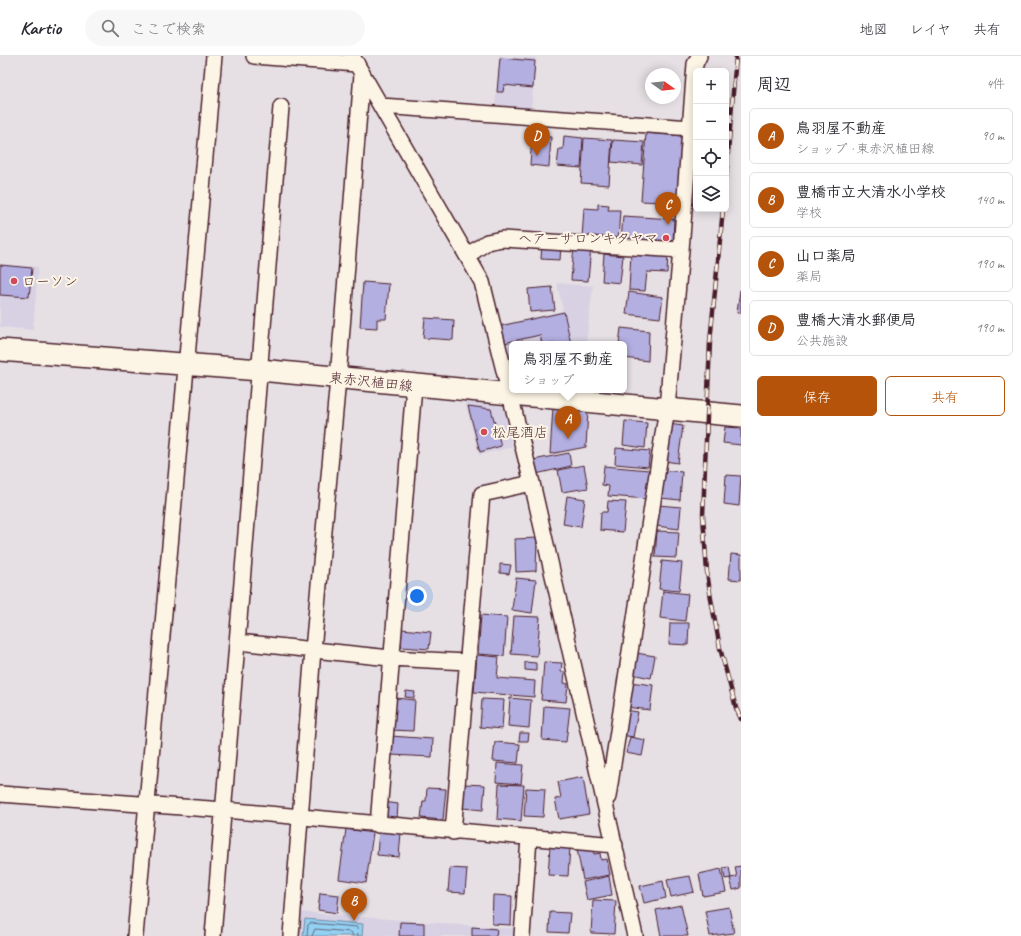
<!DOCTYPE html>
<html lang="ja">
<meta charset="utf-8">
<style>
body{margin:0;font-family:Caveat,"Klee One",sans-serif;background:#f7f7f7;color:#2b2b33}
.controls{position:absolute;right:12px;top:12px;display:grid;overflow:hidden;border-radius:6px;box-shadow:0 2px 10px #0003}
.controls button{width:36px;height:36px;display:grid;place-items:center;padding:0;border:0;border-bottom:1px solid #e1e1e2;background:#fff;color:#2b2b33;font:20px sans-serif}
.compass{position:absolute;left:645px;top:12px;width:36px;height:36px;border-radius:50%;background:#fff;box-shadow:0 2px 10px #0003;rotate:105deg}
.you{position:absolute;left:417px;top:540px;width:14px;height:14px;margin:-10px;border:3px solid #fff;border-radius:50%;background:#1a73e8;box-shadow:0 0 0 6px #1a73e833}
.badge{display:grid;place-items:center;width:26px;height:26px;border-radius:50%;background:#b45309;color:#fff;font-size:13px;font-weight:700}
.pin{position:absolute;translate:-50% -33px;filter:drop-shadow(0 1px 2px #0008)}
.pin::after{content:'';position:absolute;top:21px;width:14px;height:12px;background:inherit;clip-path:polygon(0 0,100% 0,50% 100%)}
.popup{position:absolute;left:509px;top:285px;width:118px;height:52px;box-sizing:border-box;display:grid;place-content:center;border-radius:6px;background:#fff;filter:drop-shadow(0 1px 3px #0005);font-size:13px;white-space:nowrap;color:#7c7c81}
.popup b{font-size:15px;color:#2b2b33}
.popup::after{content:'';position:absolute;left:50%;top:100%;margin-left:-8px;border:8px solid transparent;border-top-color:#fff}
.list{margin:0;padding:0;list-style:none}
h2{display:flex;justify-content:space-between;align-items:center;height:52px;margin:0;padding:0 16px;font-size:17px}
h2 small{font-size:13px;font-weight:400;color:#7c7c81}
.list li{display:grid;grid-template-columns:26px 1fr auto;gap:12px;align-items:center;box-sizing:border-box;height:56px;margin:0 8px 8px;padding:0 8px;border:1px solid #e1e1e2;border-radius:6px}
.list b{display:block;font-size:15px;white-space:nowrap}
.list p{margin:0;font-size:13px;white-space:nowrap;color:#7c7c81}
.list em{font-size:13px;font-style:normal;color:#7c7c81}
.actions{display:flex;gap:8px;padding:12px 16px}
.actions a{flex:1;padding:9px 0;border:1px solid #b45309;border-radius:6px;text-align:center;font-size:14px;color:#b45309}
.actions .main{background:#b45309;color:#fff}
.icon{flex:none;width:22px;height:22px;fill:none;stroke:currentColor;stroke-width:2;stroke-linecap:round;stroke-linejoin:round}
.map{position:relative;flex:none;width:741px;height:880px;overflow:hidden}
header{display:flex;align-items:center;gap:24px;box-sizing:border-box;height:56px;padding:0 20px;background:#fff;border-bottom:1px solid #e1e1e2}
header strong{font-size:19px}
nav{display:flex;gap:22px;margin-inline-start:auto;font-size:14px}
.search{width:280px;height:36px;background:#f7f7f7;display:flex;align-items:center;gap:10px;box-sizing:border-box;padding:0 14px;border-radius:22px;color:#7c7c81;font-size:15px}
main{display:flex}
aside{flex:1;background:#fff}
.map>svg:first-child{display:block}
.built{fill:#d7d1e3}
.water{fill:#92d1f3;stroke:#758aa3}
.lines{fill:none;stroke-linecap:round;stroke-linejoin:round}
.shore{stroke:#67667b;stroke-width:1}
.building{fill:#b3afe1;stroke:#4a1f2b}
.minor-casing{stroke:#4a1f2b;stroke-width:18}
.secondary-casing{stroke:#4a1f2b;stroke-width:24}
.minor{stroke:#fcf5e5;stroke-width:15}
.secondary{stroke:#fcf5e5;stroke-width:21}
.rail-casing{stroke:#4a1f2b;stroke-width:4.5}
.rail{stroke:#fcf5e5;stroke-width:3;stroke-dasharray:9;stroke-linecap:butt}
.poi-dot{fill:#d1495b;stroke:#fcf5e5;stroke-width:1.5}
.labels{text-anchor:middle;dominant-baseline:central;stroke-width:4;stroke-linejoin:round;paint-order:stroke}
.poi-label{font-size:14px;fill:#4a1f2b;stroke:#fcf5e5;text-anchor:start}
.street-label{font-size:14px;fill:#4a1f2b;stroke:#fcf5e5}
</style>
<header>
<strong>Kartio</strong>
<div class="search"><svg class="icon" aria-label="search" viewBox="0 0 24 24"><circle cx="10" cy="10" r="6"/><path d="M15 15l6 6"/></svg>ここで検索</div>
<nav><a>地図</a><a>レイヤ</a><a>共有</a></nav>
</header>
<main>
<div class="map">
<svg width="741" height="880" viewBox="0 0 741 880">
<rect width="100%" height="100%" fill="#e6e0e4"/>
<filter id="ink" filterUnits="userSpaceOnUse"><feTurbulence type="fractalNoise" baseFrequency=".025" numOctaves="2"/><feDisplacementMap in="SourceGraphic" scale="8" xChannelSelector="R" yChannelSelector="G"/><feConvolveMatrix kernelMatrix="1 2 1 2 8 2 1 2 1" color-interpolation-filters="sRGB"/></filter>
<g filter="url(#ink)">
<path class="built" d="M499,0L536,2L531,53L495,50Z
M0,208L38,211L33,274L0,271Z
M557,227L593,230L586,288H512V326L499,269L563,255Z
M465,346L503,350L512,391L479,399Z
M299,856L518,873L517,880H297Z"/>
<path class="water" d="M305,863L363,868L362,880H303Z"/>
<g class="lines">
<path class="shore" d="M307,880L308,869L310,867L357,871L358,880
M312,880L315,873L351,876L353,880"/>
</g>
<path class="building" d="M500,2L535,5L533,32L504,29L503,36H497Z
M646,77L682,80L678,147L641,145Z
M532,80L551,81L549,111L530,109Z
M564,80L583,82L581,112L557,110L559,93H563Z
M584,82L612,84L609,129L581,127Z
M613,84L644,86L642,109L611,106Z
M598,148L609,149L608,154H620L618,185L582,182L584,152L598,153Z
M623,160L674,163L673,188L621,185Z
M542,188L561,189L560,204L541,203Z
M574,190L591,191L588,225L571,224Z
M631,196L668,198L667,217L647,216L645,235L629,234Z
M604,198L623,200L620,227L602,225Z
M0,209L32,212L29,241L0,239Z
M363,226L389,228L386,263H377V272L360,271Z
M552,231L555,254L530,256L528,233Z
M740,234H741V257H737Z
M629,236L663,241L660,262L626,258Z
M564,256L571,288H542L540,279L504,287L500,270Z
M425,262L454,264L453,284L423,282Z
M621,272L649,275L648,305L624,302V288H619Z
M468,350L491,353L501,390L480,396Z
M553,351L588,354L586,391L550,398Z
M625,365L647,367L645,392L623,389Z
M669,368L683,370L678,407L664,405Z
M725,371L741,372V389L723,387Z
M616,392L650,395L648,411L615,408Z
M569,397L571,410L536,418L533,404Z
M584,409L588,432L562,436L558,414Z
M604,410L649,414L647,443L608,440L609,430L602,429Z
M663,414L682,416L680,444L660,442Z
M726,419L741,420L739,450L724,448Z
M567,440L585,443L581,471L563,468Z
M608,445L626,446L623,476L600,474L601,456H607Z
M658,449L681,451L679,473L656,470Z
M657,475L679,476L677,502L655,501Z
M537,482L536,515L516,516L515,483Z
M731,498L741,499V524L729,523Z
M662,505L682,507L679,535L659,533Z
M500,508L511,509L509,518L500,517Z
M516,522L536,524L532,557L512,554Z
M663,535L688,538L685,565L660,562Z
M481,559L507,561L504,600L478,598Z
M514,560L540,561L537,600L511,598Z
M670,567H689L688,589L669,588Z
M402,573L431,576L429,593L401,591Z
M636,597L655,600L651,622L632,618Z
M477,599L499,601L497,622L535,625L534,641L474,636Z
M525,606L536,607V615L525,614Z
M544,606L562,607L561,616H565L564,627L568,628L566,646L541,644Z
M630,626L653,629L650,654L626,651Z
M406,635L415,636L414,642L405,641Z
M396,642L415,644L413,675L390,674L391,656H395Z
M510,642L531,644L529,672L508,670Z
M482,643L504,644L502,673L480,671Z
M544,650L570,652L566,686L542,684Z
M625,654L638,656L633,681L621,679Z
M520,677H529L528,685H519Z
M391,680L433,683L432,701L390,699Z
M630,681L645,684L642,700L626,697Z
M495,686L520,688L518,707L493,705Z
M497,707L523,709L521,728L496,726Z
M583,721L589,758L559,763L555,743L561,742L558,726Z
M464,728L485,729L483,754L463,752Z
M499,728L524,729L521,765L497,763Z
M427,732L446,733L443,764L421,762L423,745H426Z
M526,732L545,733L543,761L524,760Z
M384,746L398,748L397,763L382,762Z
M346,773L373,777L366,827L339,823Z
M379,774L401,776L399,801L377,799Z
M550,790L570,791L568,820L548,819Z
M592,790L594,798L600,797L601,804L607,803L610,819L583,824L577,793Z
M741,810V832L733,834L730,822L737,821L735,811Z
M729,811L731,822L725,823L723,812Z
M450,812L467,813L465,837L448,836Z
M721,813L726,836L703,840L699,818Z
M609,820L612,839L587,844L583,826Z
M690,820L694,836L671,841L667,824Z
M663,825L666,842L644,847L640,830Z
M320,837L339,839L337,857L318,854Z
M493,839L512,840L511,869L492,868Z
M593,844L616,845L614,878L591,877Z
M681,849L688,880H661L656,854Z
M729,851L734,877L710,880L705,855Z
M550,856L570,857L568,877L549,876Z
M400,866L424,867V880H399Z
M472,871L497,873L496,880H472Z"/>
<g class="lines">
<g class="minor-casing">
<path id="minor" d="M254,0L357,8
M352,0L482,226L532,427L635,880
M381,50L691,72
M467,200L487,186L502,183L681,194
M238,586L390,602L467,606
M0,738L224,754L615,789
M608,741L667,352L681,194L695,8L699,0
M378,769L414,330
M453,776L482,438L532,427
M135,880L214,0
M213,880L281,51
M291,880L313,594L338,323L362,18
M522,880L529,782"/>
</g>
<g class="secondary-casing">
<path id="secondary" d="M0,294L260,314L741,360"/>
</g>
<use href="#minor" class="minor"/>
<use href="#secondary" class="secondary"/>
<g class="rail-casing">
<path id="rail" d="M726,121L736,0
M723,153L710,286L703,460L707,516L711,543L720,592L736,652L741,663"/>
</g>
<use href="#rail" class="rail"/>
</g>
</g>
<g class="poi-dot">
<circle cx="666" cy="182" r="4"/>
<circle cx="14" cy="225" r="4"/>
<circle cx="484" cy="376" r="4"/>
</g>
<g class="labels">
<g class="poi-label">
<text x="658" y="182" text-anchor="end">ヘアーサロンキタヤマ</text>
<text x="22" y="225">ローソン</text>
<text x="492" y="376">松尾酒店</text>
</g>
<g class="street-label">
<text transform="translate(371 326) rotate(6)">東赤沢植田線</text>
</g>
</g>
</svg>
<div class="controls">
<button>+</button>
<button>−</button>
<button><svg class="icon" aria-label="locate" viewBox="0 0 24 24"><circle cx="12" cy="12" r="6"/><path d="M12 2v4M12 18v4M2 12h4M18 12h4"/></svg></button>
<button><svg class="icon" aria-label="layers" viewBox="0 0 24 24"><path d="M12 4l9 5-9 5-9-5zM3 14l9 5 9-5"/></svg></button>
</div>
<svg class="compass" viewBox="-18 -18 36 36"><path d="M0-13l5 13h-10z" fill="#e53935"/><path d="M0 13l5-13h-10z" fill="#7c7c81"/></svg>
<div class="you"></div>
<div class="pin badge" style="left:568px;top:383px">A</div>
<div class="popup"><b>鳥羽屋不動産</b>ショップ</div>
<div class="pin badge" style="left:354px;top:865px">B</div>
<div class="pin badge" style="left:668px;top:169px">C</div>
<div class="pin badge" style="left:537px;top:100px">D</div>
</div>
<aside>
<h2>周辺<small>4件</small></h2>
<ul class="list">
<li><span class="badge">A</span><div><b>鳥羽屋不動産</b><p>ショップ · 東赤沢植田線</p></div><em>90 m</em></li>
<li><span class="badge">B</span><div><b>豊橋市立大清水小学校</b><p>学校</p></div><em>140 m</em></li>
<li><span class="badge">C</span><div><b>山口薬局</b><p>薬局</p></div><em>190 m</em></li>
<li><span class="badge">D</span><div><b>豊橋大清水郵便局</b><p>公共施設</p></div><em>190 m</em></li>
</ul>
<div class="actions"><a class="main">保存</a><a>共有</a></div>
</aside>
</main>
